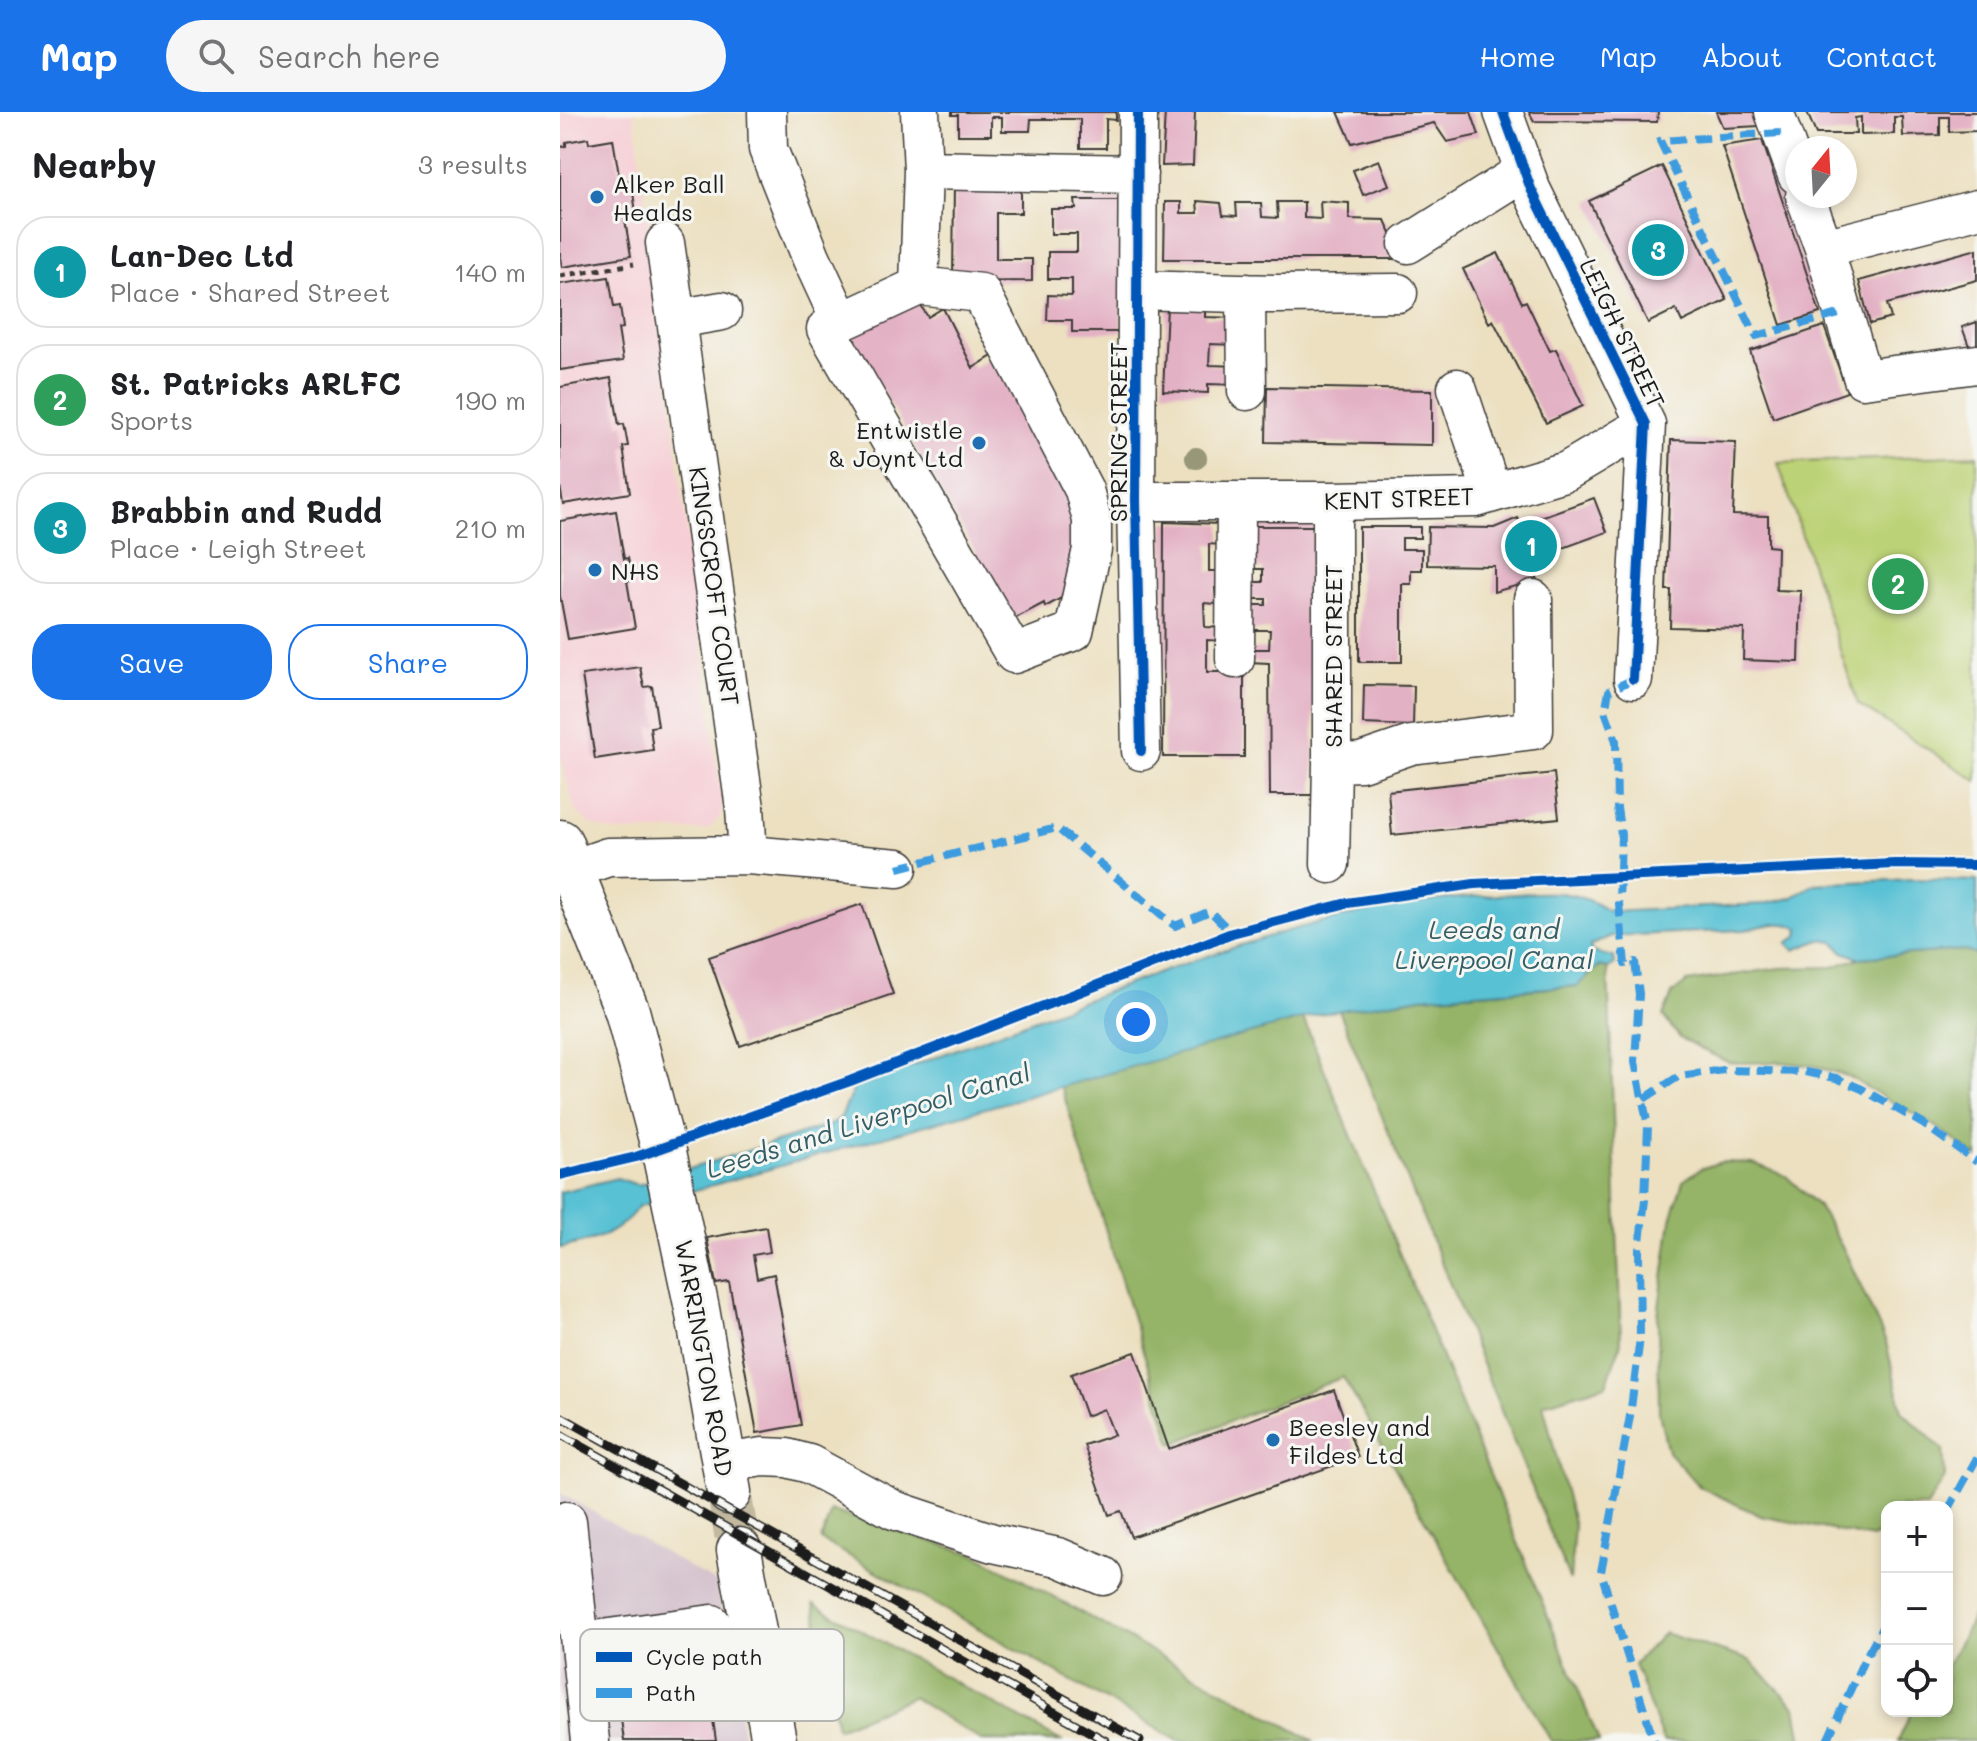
<!DOCTYPE html>
<meta charset="utf-8">
<style>
body{margin:0;font-family:Mali,sans-serif;background:#f6f6f6;color:#202124}
.controls{position:absolute;right:24px;bottom:24px;display:grid;overflow:hidden;border-radius:16px;box-shadow:0 4px 12px #0003}
.controls button{width:72px;height:72px;display:grid;place-items:center;padding:0;border:0;border-bottom:2px solid #e0e0e0;background:#fff;color:#202124;font:40px sans-serif}
.compass{position:absolute;left:1225px;top:24px;width:72px;height:72px;border-radius:50%;background:#fff;box-shadow:0 4px 12px #0003;rotate:18deg}
.you{position:absolute;left:576px;top:910px;width:28px;height:28px;margin:-20px;border:6px solid #fff;border-radius:50%;background:#1a73e8;box-shadow:0 0 0 12px #1a73e833}
.badge{display:grid;place-items:center;width:52px;height:52px;border-radius:50%;background:#1a73e8;color:#fff;font-size:26px;font-weight:700}
.pin{position:absolute;translate:-50% -50%;border:4px solid #fff;box-shadow:0 2px 8px #0006}
.list{margin:0;padding:0;list-style:none}
h2{display:flex;justify-content:space-between;align-items:center;height:104px;margin:0;padding:0 32px;font-size:34px}
h2 small{font-size:26px;font-weight:400;color:#757577}
.list li{display:grid;grid-template-columns:52px 1fr auto;gap:24px;align-items:center;box-sizing:border-box;height:112px;margin:0 16px 16px;padding:0 16px;border:2px solid #e0e0e0;border-radius:32px}
.list b{display:block;font-size:30px;white-space:nowrap}
.list p{margin:0;font-size:26px;white-space:nowrap;color:#757577}
.list em{font-size:26px;font-style:normal;color:#757577}
.actions{display:flex;gap:16px;padding:24px 32px}
.actions a{flex:1;padding:18px 0;border:2px solid #1a73e8;border-radius:32px;text-align:center;font-size:28px;color:#1a73e8}
.actions .main{background:#1a73e8;color:#fff}
.icon{flex:none;width:44px;height:44px;fill:none;stroke:currentColor;stroke-width:2;stroke-linecap:round;stroke-linejoin:round}
.map{position:relative;flex:none;width:1417px;height:1629px;overflow:hidden}
header{display:flex;align-items:center;gap:48px;box-sizing:border-box;height:112px;padding:0 40px;background:#1a73e8;color:#fff}
header strong{font-size:38px}
nav{display:flex;gap:44px;margin-inline-start:auto;font-size:28px}
.search{width:560px;height:72px;background:#f6f6f6;display:flex;align-items:center;gap:20px;box-sizing:border-box;padding:0 28px;border-radius:44px;color:#757577;font-size:30px}
main{display:flex}
aside{flex:1;background:#fff}
.map>svg:first-child{display:block}
.built{fill:#f6cfd6}
.industrial{fill:#d1bdc9}
.green{fill:#bcd276;stroke:#6c7749;stroke-width:2}
.forest{fill:#95b467;stroke:#586842;stroke-width:2}
.water{fill:#58c1d4;stroke:#3a6e78;stroke-width:2}
.building{fill:#e3b1c4}
.lines{fill:none;stroke-linecap:round;stroke-linejoin:round}
.major-tunnel{stroke:#c2b9a0;stroke-width:44;stroke-dasharray:44 22;stroke-linecap:butt}
.minor-casing{stroke:#3b3935;stroke-width:41}
.major-casing{stroke:#3b3935;stroke-width:47}
.path{stroke:#3b3935;stroke-width:5;stroke-dasharray:6 6;stroke-linecap:butt}
.minor{stroke:#fff;stroke-width:38}
.major{stroke:#fff;stroke-width:44}
.rail-casing{stroke:#1c1c1c;stroke-width:9}
.rail{stroke:#f6f6f2;stroke-width:6;stroke-dasharray:18;stroke-linecap:butt}
.quiet{stroke:#3c9bdf;stroke-width:8;stroke-dasharray:16 8;stroke-linecap:butt}
.cycleway-casing{stroke:#f6f6f2;stroke-width:15}
.cycleway{stroke:#0057b8;stroke-width:10}
.tree{fill:#989778}
.poi-dot{fill:#1f6fb2;stroke:#f6f6f2;stroke-width:3}
.labels{text-anchor:middle;dominant-baseline:central;stroke-width:6;stroke-linejoin:round;paint-order:stroke}
.poi-label{font-size:24px;fill:#1c1c1c;stroke:#f6f6f2;text-anchor:start}
.street-label{font-size:24px;fill:#1c1c1c;stroke:#f6f6f2}
.water-label{font-size:26px;font-style:italic;fill:#345e66;stroke:#f6f6f2}
.key{fill:#f6f6f2;stroke:#b5b5b2;stroke-width:2}
.key-label{font-size:22px;fill:#1c1c1c}
</style>
<header>
<strong>Map</strong>
<div class="search"><svg class="icon" aria-label="search" viewBox="0 0 24 24"><circle cx="10" cy="10" r="6"/><path d="M15 15l6 6"/></svg>Search here</div>
<nav><a>Home</a><a>Map</a><a>About</a><a>Contact</a></nav>
</header>
<main>
<aside>
<h2>Nearby<small>3 results</small></h2>
<ul class="list">
<li><span class="badge" style="background:#0f9aa8">1</span><div><b>Lan-Dec Ltd</b><p>Place · Shared Street</p></div><em>140 m</em></li>
<li><span class="badge" style="background:#2e9e5b">2</span><div><b>St. Patricks ARLFC</b><p>Sports</p></div><em>190 m</em></li>
<li><span class="badge" style="background:#0f9aa8">3</span><div><b>Brabbin and Rudd</b><p>Place · Leigh Street</p></div><em>210 m</em></li>
</ul>
<div class="actions"><a class="main">Save</a><a>Share</a></div>
</aside>
<div class="map">
<svg width="1417" height="1629" viewBox="0 0 1417 1629">
<rect width="100%" height="100%" fill="#f6f6f2"/>
<filter id="ink" filterUnits="userSpaceOnUse"><feTurbulence type="fractalNoise" baseFrequency=".0125" numOctaves="2"/><feDisplacementMap in="SourceGraphic" scale="16" xChannelSelector="R" yChannelSelector="G"/><feConvolveMatrix kernelMatrix="1 2 1 2 8 2 1 2 1" color-interpolation-filters="sRGB"/></filter>
<filter id="wash" filterUnits="userSpaceOnUse"><feTurbulence type="fractalNoise" baseFrequency=".006" numOctaves="4" result="noise"/><feDisplacementMap in="SourceGraphic" scale="32" xChannelSelector="R" yChannelSelector="G"/><feGaussianBlur stdDeviation="1.8" result="paint"/><feColorMatrix in="noise" values="0 0 0 0 0 0 0 0 0 0 0 0 0 0 0 0 0 1.4 0 .05"/><feComposite in="paint" operator="in"/></filter>
<g filter="url(#wash)">
<rect width="100%" height="100%" fill="#ece0c1"/>
<path class="built" d="M0,0H74L162,694L160,705L147,718L54,720L30,712L15,698L0,641Z"/>
<path class="industrial" d="M0,1381L157,1471L184,1629H0Z"/>
<path class="green" d="M1417,343V669L1298,592L1218,351Z"/>
<path class="forest" d="M1403,838L1417,843V1045L1378,1016L1287,964L1254,954L1221,950L1169,951L1120,926L1103,904L1112,882L1127,870L1220,856L1273,855L1299,846Z
M1039,854L1048,856L1061,1231L1046,1273L983,1292L1014,1414L1010,1469L779,898L861,885L1017,874Z
M743,906L1039,1629H991L783,1265L612,1332L501,974Z
M1161,1050L1193,1051L1226,1064L1259,1095L1285,1140L1326,1230L1342,1299L1383,1338L1385,1365L1367,1395H1327V1419L1312,1426L1201,1404L1140,1375L1108,1340L1099,1301L1098,1203L1111,1108L1123,1069L1140,1057Z
M271,1399L417,1443L754,1629H619L261,1428Z
M1417,1490V1629H1338L1352,1599H1387V1554L1410,1511Z
M254,1492L501,1629H422L352,1585L277,1616Z
M1104,1521L1189,1548L1236,1595L1242,1629H1103L1074,1552Z"/>
<path class="water" d="M1352,767L1417,769V843L1403,838L1299,846L1283,840L1274,830L1260,828L1234,838L1227,831L1238,824L1239,817C1224,807 1202,814 1185,818L1051,824L1030,834L1032,840L1054,845L1055,852L1048,856L1039,854L1017,874L861,885L759,902L79,1094C56,1125 36,1127 0,1136V1080L57,1066L78,1073L270,1013L281,1005L294,976C373,946 452,916 531,886C663,836 797,789 940,783C984,781 1011,774 1050,800L1204,792L1231,786L1255,772Z"/>
<g id="blocks">
<path class="building" d="M392,0H556V8L546,7V36H520V7H471L470,19H442V5H431V23H398V3H392Z
M605,0H635L633,53L602,54Z
M778,0H911L919,23L887,30L874,11L792,31Z
M969,0H1098L1097,10L974,9Z
M1156,0H1194L1199,14L1163,16Z
M1247,0H1417V19L1389,20V5H1380V23L1343,24L1342,5H1334V22L1301,23V5L1295,6L1296,22H1256Z
M28,26L29,31L53,27L60,69L71,68L76,100L64,102L71,144L2,155L0,141V35L6,34V30Z
M1202,28L1260,201L1221,213L1162,34Z
M819,48L829,73L803,83L793,58Z
M1102,54L1167,188L1122,210L1116,197L1088,211L1029,89Z
M394,69H437V79H461V101H436V147H472V169L393,170Z
M515,88H562L561,220H512V208H487L488,183L512,184V167H488V140H517V122H491V97H516Z
M637,89L661,91L663,103L677,104L676,91H701L702,105L718,106L717,90H744V106L761,107L760,89L789,91V107L825,108L842,147H604L605,90H621V101H638Z
M1417,137V168L1327,192L1331,206L1310,212L1299,169Z
M938,141L962,191L966,189L990,239L996,237L1023,294L986,311L933,208L929,211L903,157Z
M49,165L54,195L60,194L63,216L58,217L63,249L0,258V172Z
M355,185L368,205L383,196L413,256L437,241L525,407L520,476L485,495L484,491L454,507L290,222Z
M607,195L645,197V205L678,206L677,233L650,232L649,253L681,254L680,273L648,272V281L603,279Z
M1417,210V240L1412,242L1402,215Z
M1264,214L1287,280L1213,306L1190,239Z
M51,266L59,313L64,312L68,334L63,335L70,381L3,392L0,374V275Z
M707,275L872,278V333L706,330Z
M1111,328L1176,330L1173,403L1208,404V434L1217,435L1216,478L1241,479L1239,550L1183,548L1184,517L1110,515L1111,478H1106Z
M1034,386L1047,420L970,448L977,468L934,480V454L867,453L868,415L934,416L958,406L961,412Z
M56,399L64,447L68,446L72,469H67L75,516L8,527L0,484V409Z
M604,410L661,412V433L649,432V459H668L669,476H655L656,492L644,491L645,515L666,516V529L647,528V560H684V645H603Z
M692,414H753L754,683H710L709,551L689,550V537H709L710,518H690V493H706V487H690V470H703V457H692Z
M799,415H860V426H842V437H862V458H851V472H842V550H799Z
M80,555L84,575L92,574L98,614L90,615L93,638L35,647L22,563Z
M804,573L854,574L853,614L803,612Z
M994,661L999,706L832,723L828,679Z
M302,792L333,882L180,934L149,845Z
M206,1115L210,1140L193,1143L197,1166L214,1162L241,1313L197,1321L169,1170L156,1172L147,1126Z
M575,1240L609,1337L774,1278L798,1345L571,1425L561,1399L549,1403L524,1333L554,1323L544,1297L526,1304L511,1262Z
M147,1565L156,1629H64L57,1578Z"/>
</g>
</g>
<g filter="url(#ink)">
<use href="#blocks" fill-opacity="0" stroke="#3b3935" stroke-width="2"/>
<g class="lines">
<path class="major-tunnel" d="M169,1380L179,1438"/>
<g class="minor-casing">
<path id="minor" d="M207,0L208,37L251,145L281,210
M578,0L576,389L581,639
M943,0L971,77L1086,312L1073,567
M1214,0L1237,63
M363,58L578,62
M1245,84L1264,136L1303,267L1417,252
M105,131L116,207L162,199
M848,132L964,59
M1264,136L1417,97
M359,174L266,217L454,542L514,519L532,437V408L524,378L421,181L359,174L363,58L360,0
M577,178L714,182L838,181
M686,181L687,279
M116,207L185,696L188,743
M897,276L932,381
M576,389H772L916,386L1007,359L1086,312
M772,389V651L801,650L851,633L974,618L973,487
M675,547L676,389
M770,752L772,651
M10,758L48,745L188,743L338,756
M164,1351L203,1345L227,1346L249,1352L334,1398L433,1431L498,1445L543,1464
M7,1409L30,1629
M20,1530L152,1512"/>
</g>
<g class="major-casing">
<path id="major" d="M0,730L67,899L103,1035L137,1197L169,1380
M179,1438L214,1629"/>
</g>
<path class="path" d="M0,164L74,152"/>
<use href="#minor" class="minor"/>
<use href="#major" class="major"/>
<g class="rail-casing">
<path id="rail" d="M0,1304L580,1629
M0,1322L546,1629"/>
</g>
<use href="#rail" class="rail"/>
<path class="quiet" d="M1221,21L1100,29L1196,224L1283,201
M1073,567L1049,579L1045,599L1056,629L1057,696L1061,723L1059,792L1065,852L1075,850L1079,882L1075,950L1088,1014L1085,1088L1079,1138L1080,1226L1070,1304L1041,1460L1094,1629
M338,756L497,716L615,814L650,799L672,821
M1084,987L1119,964L1164,958L1245,960L1276,966L1302,977L1363,1012L1417,1050
M1387,1400L1417,1346
M1267,1629L1304,1548L1327,1507"/>
<g class="cycleway-casing">
<path id="cycleway" d="M578,0L576,389L581,639
M943,0L971,77L1086,312L1073,567
M0,1063L76,1045L290,969L672,821L787,791L914,772L1334,752L1417,753"/>
</g>
<use href="#cycleway" class="cycleway"/>
</g>
<circle class="tree" cx="636" cy="346" r="11"/>
</g>
<g class="poi-dot">
<circle cx="37" cy="85" r="8"/>
<circle cx="419" cy="331" r="8"/>
<circle cx="35" cy="458" r="8"/>
<circle cx="713" cy="1328" r="8"/>
</g>
<g class="labels">
<g class="poi-label">
<text x="53" y="71">Alker Ball<tspan x="53" dy="28">Healds</tspan></text>
<text x="403" y="317" text-anchor="end">Entwistle<tspan x="403" dy="28">&amp; Joynt Ltd</tspan></text>
<text x="51" y="458">NHS</text>
<text x="729" y="1314">Beesley and<tspan x="729" dy="28">Fildes Ltd</tspan></text>
</g>
<g class="street-label">
<text transform="translate(1063 221) rotate(64)">LEIGH STREET</text>
<text transform="translate(557 320) rotate(-90)">SPRING STREET</text>
<text transform="translate(839 386) rotate(-2)">KENT STREET</text>
<text transform="translate(155 474) rotate(82)">KINGSCROFT COURT</text>
<text transform="translate(772 544) rotate(-90)">SHARED STREET</text>
<text transform="translate(145 1246) rotate(80)">WARRINGTON ROAD</text>
</g>
<g class="water-label">
<text x="934" y="817">Leeds and<tspan x="934" dy="30">Liverpool Canal</tspan></text>
<text transform="translate(308 1008) rotate(-17)">Leeds and Liverpool Canal</text>
</g>
</g>
<rect x="20" y="1517" width="264" height="92" rx="12" class="key"/>
<rect x="36" y="1540" width="36" height="10" fill="#0057b8"/>
<rect x="36" y="1576" width="36" height="10" fill="#3c9bdf"/>
<g class="key-label">
<text x="86" y="1553">Cycle path</text>
<text x="86" y="1589">Path</text>
</g>
</svg>
<div class="controls">
<button>+</button>
<button>−</button>
<button><svg class="icon" aria-label="locate" viewBox="0 0 24 24"><circle cx="12" cy="12" r="6"/><path d="M12 2v4M12 18v4M2 12h4M18 12h4"/></svg></button>
</div>
<svg class="compass" viewBox="-18 -18 36 36"><path d="M0-13l5 13h-10z" fill="#e53935"/><path d="M0 13l5-13h-10z" fill="#757577"/></svg>
<div class="you"></div>
<div class="pin badge" style="left:971px;top:434px;background:#0f9aa8">1</div>
<div class="pin badge" style="left:1338px;top:472px;background:#2e9e5b">2</div>
<div class="pin badge" style="left:1098px;top:138px;background:#0f9aa8">3</div>
</div>
</main>
